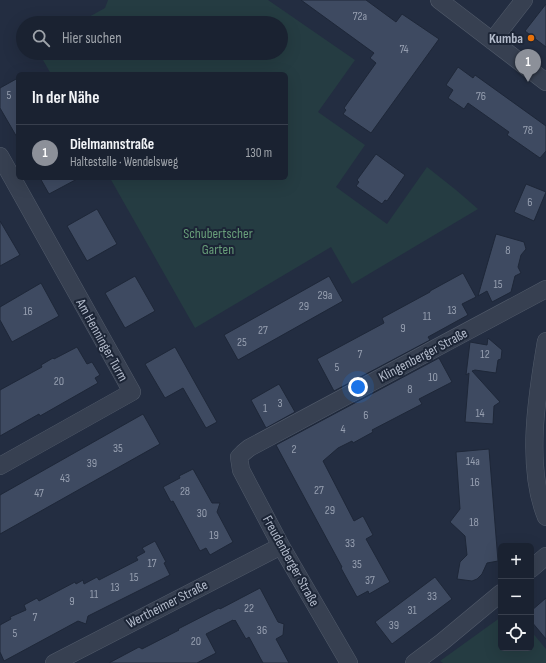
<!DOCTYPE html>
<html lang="de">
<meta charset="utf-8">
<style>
body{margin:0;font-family:"Sofia Sans Condensed",sans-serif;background:#232a39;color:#f1f3f6}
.controls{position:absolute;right:12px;bottom:12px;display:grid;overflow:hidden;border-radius:6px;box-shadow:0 4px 16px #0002}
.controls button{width:36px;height:36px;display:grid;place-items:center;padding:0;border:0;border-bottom:1px solid #383f4d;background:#1a2231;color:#f1f3f6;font:20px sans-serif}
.you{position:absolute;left:358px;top:387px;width:14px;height:14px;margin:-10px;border:3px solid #fff;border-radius:50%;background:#1a73e8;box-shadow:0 0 0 6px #1a73e833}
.badge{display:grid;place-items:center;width:26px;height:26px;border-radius:50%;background:#8c9099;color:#fff;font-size:13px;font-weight:700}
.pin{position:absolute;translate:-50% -33px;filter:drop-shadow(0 1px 2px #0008)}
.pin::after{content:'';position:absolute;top:21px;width:14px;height:12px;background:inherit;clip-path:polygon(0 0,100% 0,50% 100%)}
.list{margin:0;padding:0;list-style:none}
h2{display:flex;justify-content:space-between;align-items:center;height:52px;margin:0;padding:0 16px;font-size:17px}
h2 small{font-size:13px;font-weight:400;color:#9fa4ab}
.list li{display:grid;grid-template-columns:26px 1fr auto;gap:12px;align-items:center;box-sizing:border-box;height:56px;padding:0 16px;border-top:1px solid #383f4d}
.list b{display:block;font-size:15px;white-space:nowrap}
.list p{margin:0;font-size:13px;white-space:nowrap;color:#9fa4ab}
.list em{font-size:13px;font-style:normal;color:#9fa4ab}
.icon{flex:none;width:22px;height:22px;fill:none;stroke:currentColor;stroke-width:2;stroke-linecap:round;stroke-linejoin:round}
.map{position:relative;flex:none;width:546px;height:663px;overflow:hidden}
.search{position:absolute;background:#1a2231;box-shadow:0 4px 16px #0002;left:16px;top:16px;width:272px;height:44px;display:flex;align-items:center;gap:10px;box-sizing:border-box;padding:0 14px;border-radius:22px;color:#9fa4ab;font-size:15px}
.panel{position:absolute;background:#1a2231;box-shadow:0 4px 16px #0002;left:16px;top:72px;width:272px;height:108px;border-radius:6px}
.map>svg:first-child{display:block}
.green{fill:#253c42}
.building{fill:#3e4a61;stroke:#1e2738}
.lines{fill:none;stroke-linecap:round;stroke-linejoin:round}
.minor-casing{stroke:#525b6b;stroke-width:18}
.minor{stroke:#374051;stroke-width:17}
.food-dot{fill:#e8710a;stroke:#1c2536;stroke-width:1.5}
.labels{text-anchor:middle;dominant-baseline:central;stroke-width:4;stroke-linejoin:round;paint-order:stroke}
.number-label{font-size:12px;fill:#969fb0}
.poi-label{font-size:14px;font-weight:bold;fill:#b3bbcb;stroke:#1c2536;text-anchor:end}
.park-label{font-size:14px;fill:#689e79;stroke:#1c2536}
.street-label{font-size:14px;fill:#b3bbcb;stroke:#1c2536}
</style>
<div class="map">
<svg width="546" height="663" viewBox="0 0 546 663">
<rect width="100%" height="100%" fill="#232d41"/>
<path class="green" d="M108,0H268L355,60L318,112L365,145L336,187L387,224L427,167L456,190L478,209L352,284L331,247L195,328L110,178H286V74H51L39,53H281V23H78L105,8Z
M501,617V648H531V631L546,649V663H443L440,661Z"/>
<path class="building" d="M301,0H366L396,22L402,14L439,39L371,133L343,114L346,110L344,108L376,63L370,58L374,53Z
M546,4V47L525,31Z
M458,67L473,78L475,75L546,126V151L540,158L507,135L509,132L468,103L464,109L448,98L453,90L446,85Z
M18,78V139L0,108V88Z
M376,154L405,175L387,201L385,200L382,204L356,186L359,182L357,180Z
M40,178H79L49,194Z
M526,184L546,192L534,221L514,212Z
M97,209L117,244L87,261L67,226Z
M0,221L20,255L0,266Z
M496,234L524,242L526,249L521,255L518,267L521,273L515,276L511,292L492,302L487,291L478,296Z
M463,273L476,297L462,304L468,315L428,337L430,340L334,391L317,359L384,323L382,318L430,292V291Z
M135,276L155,311L125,328L105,293Z
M329,276L343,301L238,360L224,335Z
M41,283L59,316L12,342L0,320V307Z
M488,338L502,350L501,359L498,360L496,373L475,370L472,371L500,402L494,406L493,424L465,422L469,373L466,375L470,342L487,345Z
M77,347L87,364L92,362L100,375L95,378L98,383L40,416L39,414L0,436V390L42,367L41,365L53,358L54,359Z
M175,347L217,422L206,428L183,388L165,398L145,364Z
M439,358L452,382L419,399L422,404L372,430L373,432L353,443L352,441L338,448L323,461L354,521L363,516L373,535L366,539L390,582L369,594L368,591L357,597L341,568L342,567L276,445Z
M279,384L295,412L266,428L251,400Z
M143,414L160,444L0,534V495Z
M489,449L498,561L487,563L482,574L477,579L472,581L457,579L460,562L467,555L465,536L450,522L460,509L456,452Z
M193,469L212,503H220L217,512L233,542L210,555L206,548L200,551L173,501L171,502L163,487L180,478L179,476Z
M155,541L166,562L164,563L170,575L88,616L86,624L78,621L4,661L0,652V625L11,619L10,617L26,610L24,605L37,598L39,601L75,582L76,584L83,580L84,584L97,577L99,580L138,560L136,557L145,552L142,548Z
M435,577L452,599L392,644L375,622Z
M260,588L278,622L284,624L283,635L276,639L289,663H263L249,637L246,639L235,620L234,621L233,620L206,634L216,653L197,663H109L139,647L142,649L179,630L178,629L219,608L220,609Z
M546,598V639L531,621V611Z"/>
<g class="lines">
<g class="minor-casing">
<path id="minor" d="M439,0L546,82
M492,41L524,0
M0,156L132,392L0,466
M546,341C537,394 525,466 546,517
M531,569L546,556
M54,663L281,546
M349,663L281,546L241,470L239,457L243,453L249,448L546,289
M414,663L442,642L501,593"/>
</g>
<use href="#minor" class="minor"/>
</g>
<circle class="food-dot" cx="531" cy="38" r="4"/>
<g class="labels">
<g class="number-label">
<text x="360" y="16">72a</text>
<text x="404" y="49">74</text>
<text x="9" y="95">5</text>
<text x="481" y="96">76</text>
<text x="528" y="130">78</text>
<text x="530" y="202">6</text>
<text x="508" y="250">8</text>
<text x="498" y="284">15</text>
<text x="325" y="295">29a</text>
<text x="304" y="306">29</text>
<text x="452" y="310">13</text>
<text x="28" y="311">16</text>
<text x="427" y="316">11</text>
<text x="403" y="328">9</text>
<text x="263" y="330">27</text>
<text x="242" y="342">25</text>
<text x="360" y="354">7</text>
<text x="485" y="354">12</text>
<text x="337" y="367">5</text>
<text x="433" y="377">10</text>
<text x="59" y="381">20</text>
<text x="410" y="389">8</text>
<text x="280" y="403">3</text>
<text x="265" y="408">1</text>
<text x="480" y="413">14</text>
<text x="366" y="415">6</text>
<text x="343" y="429">4</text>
<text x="118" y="448">35</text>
<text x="294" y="449">2</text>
<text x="473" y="461">14a</text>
<text x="92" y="463">39</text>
<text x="65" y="478">43</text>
<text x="475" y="482">16</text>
<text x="319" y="490">27</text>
<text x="185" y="491">28</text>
<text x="39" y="493">47</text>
<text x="330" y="510">29</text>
<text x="202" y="513">30</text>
<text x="474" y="522">18</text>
<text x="214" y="535">19</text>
<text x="350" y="543">33</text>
<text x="152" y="563">17</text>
<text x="357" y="564">35</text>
<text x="134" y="577">15</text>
<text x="370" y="580">37</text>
<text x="115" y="587">13</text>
<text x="94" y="594">11</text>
<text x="432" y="596">33</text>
<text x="72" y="601">9</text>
<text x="249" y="608">22</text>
<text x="412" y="610">31</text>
<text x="35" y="617">7</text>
<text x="394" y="625">39</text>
<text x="262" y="630">36</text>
<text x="15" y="633">5</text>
<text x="196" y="641">20</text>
</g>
<g class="poi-label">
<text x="523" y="38">Kumba</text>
</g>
<g class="park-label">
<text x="218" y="233">Schubertscher<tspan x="218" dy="16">Garten</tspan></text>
</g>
<g class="street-label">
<text transform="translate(102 340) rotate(61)">Am Henninger Turm</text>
<text transform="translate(423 355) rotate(-28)">Klingenberger Straße</text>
<text transform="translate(291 561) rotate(61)">Freudenberger Straße</text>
<text transform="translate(167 604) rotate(-27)">Wertheimer Straße</text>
</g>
</g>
</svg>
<div class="controls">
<button>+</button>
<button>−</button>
<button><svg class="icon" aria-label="locate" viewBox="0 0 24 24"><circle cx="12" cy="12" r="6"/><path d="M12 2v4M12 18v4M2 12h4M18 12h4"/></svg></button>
</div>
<div class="you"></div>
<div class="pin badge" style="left:528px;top:82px">1</div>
<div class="search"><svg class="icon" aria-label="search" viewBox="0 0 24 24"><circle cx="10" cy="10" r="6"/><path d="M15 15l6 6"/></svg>Hier suchen</div>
<section class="panel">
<h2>In der Nähe<small></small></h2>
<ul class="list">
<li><span class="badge">1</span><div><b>Dielmannstraße</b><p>Haltestelle · Wendelsweg</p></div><em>130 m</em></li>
</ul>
</section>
</div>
